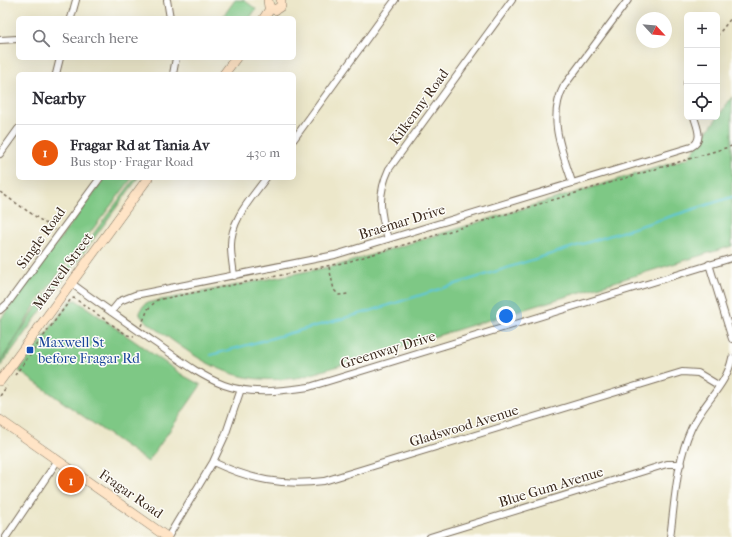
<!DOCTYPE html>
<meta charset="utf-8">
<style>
body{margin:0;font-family:"IM FELL French Canon",serif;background:#f2f2f3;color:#2b2b33}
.controls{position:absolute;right:12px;top:12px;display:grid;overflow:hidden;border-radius:6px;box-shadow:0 4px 16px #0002}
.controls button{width:36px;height:36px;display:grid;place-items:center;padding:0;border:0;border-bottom:1px solid #e1e1e2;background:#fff;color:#2b2b33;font:20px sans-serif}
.compass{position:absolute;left:636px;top:12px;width:36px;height:36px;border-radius:50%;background:#fff;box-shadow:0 4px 16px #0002;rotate:116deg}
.you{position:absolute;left:506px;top:316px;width:14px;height:14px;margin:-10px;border:3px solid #fff;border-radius:50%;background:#1a73e8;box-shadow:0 0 0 6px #1a73e833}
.badge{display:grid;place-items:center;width:26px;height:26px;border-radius:50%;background:#ea580c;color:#fff;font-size:13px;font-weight:700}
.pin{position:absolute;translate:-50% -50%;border:2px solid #fff;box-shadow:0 1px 4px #0006}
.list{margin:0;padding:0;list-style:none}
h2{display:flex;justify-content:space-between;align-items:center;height:52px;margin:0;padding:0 16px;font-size:17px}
h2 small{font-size:13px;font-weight:400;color:#7c7c81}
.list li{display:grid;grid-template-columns:26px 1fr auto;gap:12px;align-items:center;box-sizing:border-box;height:56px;padding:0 16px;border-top:1px solid #e1e1e2}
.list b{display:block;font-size:15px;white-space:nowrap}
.list p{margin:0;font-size:13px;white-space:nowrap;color:#7c7c81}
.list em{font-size:13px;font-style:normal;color:#7c7c81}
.icon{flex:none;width:22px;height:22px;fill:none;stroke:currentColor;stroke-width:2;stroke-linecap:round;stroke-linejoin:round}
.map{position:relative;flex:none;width:732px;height:537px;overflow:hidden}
.search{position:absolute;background:#fff;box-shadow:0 4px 16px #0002;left:16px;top:16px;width:280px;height:44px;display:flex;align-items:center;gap:10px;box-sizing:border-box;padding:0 14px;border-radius:6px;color:#7c7c81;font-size:15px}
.panel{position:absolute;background:#fff;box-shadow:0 4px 16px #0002;left:16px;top:72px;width:280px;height:108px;border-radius:6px}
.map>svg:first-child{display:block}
.green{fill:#7ec885;stroke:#5c7952}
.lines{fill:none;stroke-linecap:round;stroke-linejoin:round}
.stream{stroke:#5ec7da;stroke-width:2}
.street-casing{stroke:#796c5a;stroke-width:8}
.secondary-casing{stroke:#796c5a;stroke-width:10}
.path{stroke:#796c5a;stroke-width:1.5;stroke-dasharray:3 3;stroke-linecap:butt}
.street{stroke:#fff;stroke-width:6}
.secondary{stroke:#ffe4c6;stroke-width:9}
.transit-dot{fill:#1a4fb4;stroke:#fdfcf7;stroke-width:1.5}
.labels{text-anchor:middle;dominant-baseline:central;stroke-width:3;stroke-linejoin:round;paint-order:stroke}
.street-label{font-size:14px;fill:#3b2a1e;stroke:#fdfcf7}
.transit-label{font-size:14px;fill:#164399;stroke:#fdfcf7;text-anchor:start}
</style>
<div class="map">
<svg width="732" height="537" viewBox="0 0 732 537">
<rect width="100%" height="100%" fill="#fdfcf7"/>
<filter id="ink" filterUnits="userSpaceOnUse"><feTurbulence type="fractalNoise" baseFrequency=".025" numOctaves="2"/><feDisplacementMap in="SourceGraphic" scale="8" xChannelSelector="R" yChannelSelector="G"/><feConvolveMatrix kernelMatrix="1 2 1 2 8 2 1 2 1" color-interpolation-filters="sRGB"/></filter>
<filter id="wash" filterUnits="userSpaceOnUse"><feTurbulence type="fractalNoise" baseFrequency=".012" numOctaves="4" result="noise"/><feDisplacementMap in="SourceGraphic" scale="16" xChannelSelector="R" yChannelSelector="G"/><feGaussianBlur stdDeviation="0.9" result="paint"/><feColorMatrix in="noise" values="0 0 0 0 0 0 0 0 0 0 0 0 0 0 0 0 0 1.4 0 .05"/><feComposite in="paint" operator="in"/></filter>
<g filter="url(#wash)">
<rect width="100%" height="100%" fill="#ece7ca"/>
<path class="green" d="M235,0H244L256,9L250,18H222Z
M732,97V246L302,377C230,389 197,358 143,319L140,315V310L146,303L339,265L688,158Z
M105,178H132L37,302L15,340L0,362V320Z
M135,178H138L0,367V364L39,303L79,253Z
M76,300L184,376L201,385L148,462L19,371L70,301Z"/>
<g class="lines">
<path class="stream" d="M211,355L370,311L732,197"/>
</g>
</g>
<g filter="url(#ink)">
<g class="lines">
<g class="street-casing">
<path id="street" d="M167,0L170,18
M71,18L76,0
M0,40L18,39
M56,74L60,58
M173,74L176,58
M687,83V93
M294,139L395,0
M0,154L18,129
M572,182C562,151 547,118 564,86L628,0
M388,239C380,213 377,195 389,169L512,0
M709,264L732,339
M234,276C233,266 231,257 231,247C230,220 251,199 266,178
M71,283C98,303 126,322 154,342C176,357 198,375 224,385C251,395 281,391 309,387L732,258
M0,310L8,303L100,178
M111,312L120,301L135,295L335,255L691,147C704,141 697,127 694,117
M213,462C251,480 282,486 324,481L682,372L698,373L718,385
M6,537L58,460
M168,537L213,462L225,436L241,389
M430,537L667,464H681
M670,537C675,502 676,462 691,429C702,404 727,385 732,358"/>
</g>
<g class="secondary-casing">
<path id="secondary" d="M268,0L269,7L275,10L281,6V0
M264,18L270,9
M224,74L236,58
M0,381L148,178
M0,420L167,537"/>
</g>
<path class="path" d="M717,36L732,17
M0,192L55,230
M329,267L334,290L339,295L348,294
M141,326L148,309L157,300L347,262L732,146
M15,375L71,299L74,298L127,335L134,336
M0,396L7,386"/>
<use href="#street" class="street"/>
<use href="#secondary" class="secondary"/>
</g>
</g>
<rect class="transit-dot" x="26" y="346" width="8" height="8" rx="2"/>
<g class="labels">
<g class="street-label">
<text transform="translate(419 107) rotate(-54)">Kilkenny Road</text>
<text transform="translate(402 222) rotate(-17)">Braemar Drive</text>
<text transform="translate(41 238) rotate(-54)">Single Road</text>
<text transform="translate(63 271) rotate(-54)">Maxwell Street</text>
<text transform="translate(388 350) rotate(-17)">Greenway Drive</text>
<text transform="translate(464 426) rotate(-17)">Gladswood Avenue</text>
<text transform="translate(551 487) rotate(-17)">Blue Gum Avenue</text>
<text transform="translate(131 494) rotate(35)">Fragar Road</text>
</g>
<g class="transit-label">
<text x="38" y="342">Maxwell St<tspan x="38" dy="16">before Fragar Rd</tspan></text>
</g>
</g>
</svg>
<div class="controls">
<button>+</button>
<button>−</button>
<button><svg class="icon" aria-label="locate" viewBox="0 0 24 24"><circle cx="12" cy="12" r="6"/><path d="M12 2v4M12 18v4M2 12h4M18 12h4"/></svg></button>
</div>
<svg class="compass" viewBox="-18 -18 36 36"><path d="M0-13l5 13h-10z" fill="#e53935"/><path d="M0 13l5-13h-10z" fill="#7c7c81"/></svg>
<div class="you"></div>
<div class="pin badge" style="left:71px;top:480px">1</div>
<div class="search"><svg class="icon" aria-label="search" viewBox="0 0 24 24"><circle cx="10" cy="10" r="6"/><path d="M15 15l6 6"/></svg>Search here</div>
<section class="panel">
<h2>Nearby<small></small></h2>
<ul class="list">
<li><span class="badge">1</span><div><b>Fragar Rd at Tania Av</b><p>Bus stop · Fragar Road</p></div><em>430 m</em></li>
</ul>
</section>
</div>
